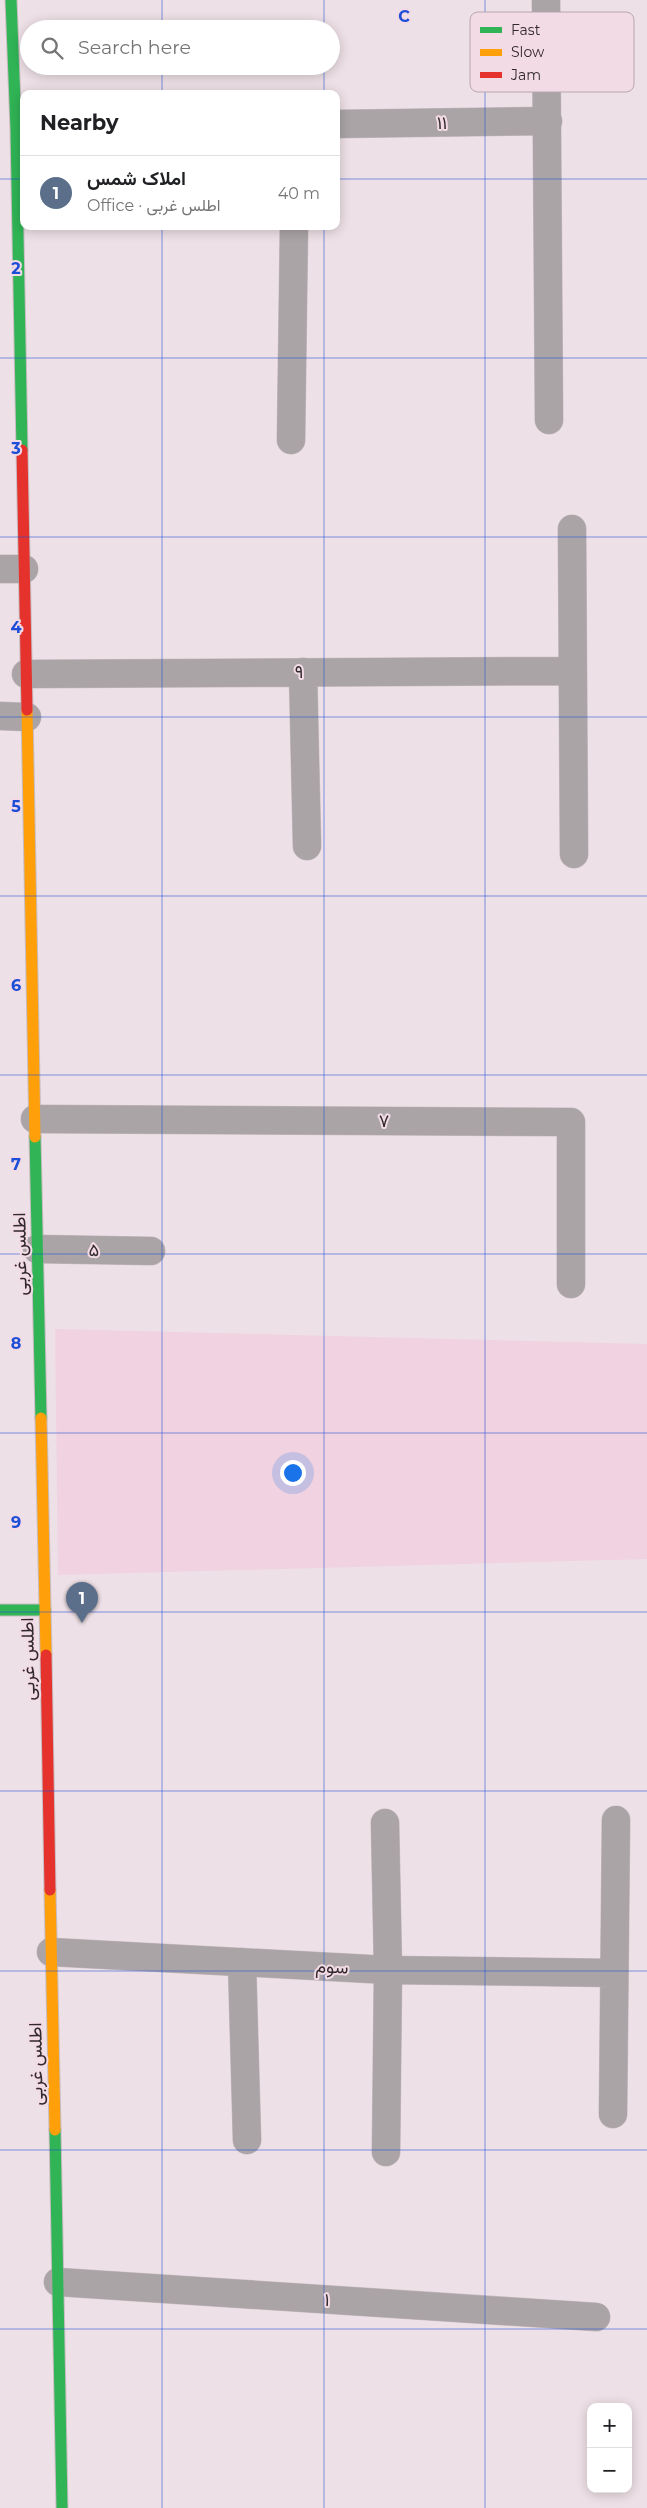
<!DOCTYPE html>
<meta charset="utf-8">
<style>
body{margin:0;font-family:Montserrat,Vazirmatn,sans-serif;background:#f2f2f2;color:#202124}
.controls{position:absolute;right:15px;bottom:15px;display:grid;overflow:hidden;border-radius:10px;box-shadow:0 2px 12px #0003}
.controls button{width:45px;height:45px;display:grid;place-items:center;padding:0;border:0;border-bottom:1px solid #e0e0e0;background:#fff;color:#202124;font:25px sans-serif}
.you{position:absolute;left:292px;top:1472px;width:18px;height:18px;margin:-12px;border:4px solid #fff;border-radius:50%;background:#1a73e8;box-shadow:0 0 0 8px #1a73e833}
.badge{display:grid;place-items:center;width:32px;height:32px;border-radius:50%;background:#111827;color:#fff;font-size:16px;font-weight:700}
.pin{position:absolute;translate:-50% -41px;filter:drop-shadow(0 1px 2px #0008)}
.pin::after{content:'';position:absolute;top:26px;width:18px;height:15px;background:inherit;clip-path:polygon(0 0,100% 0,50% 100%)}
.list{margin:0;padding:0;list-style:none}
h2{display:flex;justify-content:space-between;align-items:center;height:65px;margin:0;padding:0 20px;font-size:21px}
h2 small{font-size:16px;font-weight:400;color:#757577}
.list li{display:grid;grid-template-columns:32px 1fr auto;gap:15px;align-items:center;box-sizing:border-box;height:75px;padding:0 20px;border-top:1px solid #e0e0e0}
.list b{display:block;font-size:19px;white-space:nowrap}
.list p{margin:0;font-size:16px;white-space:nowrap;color:#757577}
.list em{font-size:16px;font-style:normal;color:#757577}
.icon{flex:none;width:28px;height:28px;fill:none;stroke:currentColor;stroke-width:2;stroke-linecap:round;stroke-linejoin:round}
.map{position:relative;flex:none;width:647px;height:2508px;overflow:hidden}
.search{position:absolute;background:#fff;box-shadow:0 2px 12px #0003;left:20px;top:20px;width:320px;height:55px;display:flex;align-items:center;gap:12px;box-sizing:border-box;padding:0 18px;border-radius:28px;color:#757577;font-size:19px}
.panel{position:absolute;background:#fff;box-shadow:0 2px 12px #0003;left:20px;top:90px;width:320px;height:140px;border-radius:10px}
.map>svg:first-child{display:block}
.green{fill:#f1d2e0}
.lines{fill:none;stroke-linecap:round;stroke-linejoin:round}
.street-casing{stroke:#c7bcc1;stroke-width:29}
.fast-casing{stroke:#c7bcc1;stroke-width:13}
.slow-casing{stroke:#c7bcc1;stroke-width:13}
.jam-casing{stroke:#c7bcc1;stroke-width:13}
.street{stroke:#aaa4a6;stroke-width:28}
.fast{stroke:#30b455;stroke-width:11}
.slow{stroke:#ff9f0a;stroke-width:11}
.jam{stroke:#e5322d;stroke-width:11}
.grid{fill:none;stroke:#1d4ed8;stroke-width:1;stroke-opacity:0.55}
.labels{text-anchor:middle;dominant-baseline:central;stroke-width:4;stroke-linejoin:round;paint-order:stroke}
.street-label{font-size:18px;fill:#31292c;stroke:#f2dbe5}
.key{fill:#f2dbe5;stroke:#b8a6ae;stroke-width:1}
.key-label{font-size:14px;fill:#31292c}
.grid-label{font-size:16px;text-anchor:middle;font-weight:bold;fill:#1d4ed8;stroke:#f2dbe5;stroke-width:4;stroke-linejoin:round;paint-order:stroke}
</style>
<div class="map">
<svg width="647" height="2508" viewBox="0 0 647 2508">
<rect width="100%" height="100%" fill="#ede0e6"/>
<path class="green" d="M55,1329L647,1344V1559L58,1575Z"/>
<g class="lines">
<g class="street-casing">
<path id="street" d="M546,0L549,420
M336,124L548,121
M291,440L294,226
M572,529L574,854
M0,569H24
M303,672L307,846
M26,674L572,671
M0,716L27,717
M35,1119L571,1122V1284
M37,1249L151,1251
M385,1823L388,1970L386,2152
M51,1952L388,1970L614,1973
M242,1962L247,2140
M613,2114L616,1820
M58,2282L596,2317"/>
</g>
<g class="fast-casing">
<path id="fast" d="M11,0L16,129L22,450
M35,1137L41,1418
M0,1610H45
M55,2130L62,2508"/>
</g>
<g class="slow-casing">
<path id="slow" d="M27,710L35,1137
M41,1418L46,1655
M50,1890L55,2130"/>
</g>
<g class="jam-casing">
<path id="jam" d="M22,450L27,710
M46,1655L50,1890"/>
</g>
<use href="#street" class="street"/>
<use href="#fast" class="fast"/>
<use href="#slow" class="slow"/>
<use href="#jam" class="jam"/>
</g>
<path class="grid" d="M162,0V29M324,0V29M485,0V2508M162,66V94M324,66V94M0,179H24M336,179H647M162,226V2508M324,226V2508M0,358H647M0,537H647M0,717H647M0,896H647M0,1075H647M0,1254H647M0,1433H647M0,1612H647M0,1791H647M0,1971H647M0,2150H647M0,2329H647"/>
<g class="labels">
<g class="street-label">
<text transform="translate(442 123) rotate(-1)">۱۱</text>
<text x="299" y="672">۹</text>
<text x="384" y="1121">۷</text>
<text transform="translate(94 1250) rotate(1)">۵</text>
<text transform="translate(20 1254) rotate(-91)">اطلس غربی</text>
<text transform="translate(28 1659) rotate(-91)">اطلس غربی</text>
<text transform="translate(332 1967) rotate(3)">سوم</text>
<text transform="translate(36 2064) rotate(-91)">اطلس غربی</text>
<text transform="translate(327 2300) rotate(4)">۱</text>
</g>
</g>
<rect x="470" y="12" width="164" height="80" rx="8" class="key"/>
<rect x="480" y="27" width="22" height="6" fill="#30b455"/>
<rect x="480" y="49" width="22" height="7" fill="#ff9f0a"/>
<rect x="480" y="72" width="22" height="6" fill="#e5322d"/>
<g class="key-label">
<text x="511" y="35">Fast</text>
<text x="511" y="57">Slow</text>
<text x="511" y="80">Jam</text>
</g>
<g class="grid-label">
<text x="404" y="22">C</text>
<text x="16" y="274">2</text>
<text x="16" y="454">3</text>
<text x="16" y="633">4</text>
<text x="16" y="812">5</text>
<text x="16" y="991">6</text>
<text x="16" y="1170">7</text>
<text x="16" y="1349">8</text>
<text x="16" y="1528">9</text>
</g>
</svg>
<div class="controls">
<button>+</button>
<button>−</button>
</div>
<div class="you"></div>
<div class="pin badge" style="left:82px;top:1623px;background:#5c6f8a">1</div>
<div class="search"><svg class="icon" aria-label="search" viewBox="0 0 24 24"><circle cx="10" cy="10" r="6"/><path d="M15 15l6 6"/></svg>Search here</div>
<section class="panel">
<h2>Nearby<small></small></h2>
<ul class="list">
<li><span class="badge" style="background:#5c6f8a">1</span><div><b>املاک شمس</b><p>Office · اطلس غربی</p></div><em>40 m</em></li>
</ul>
</section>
</div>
